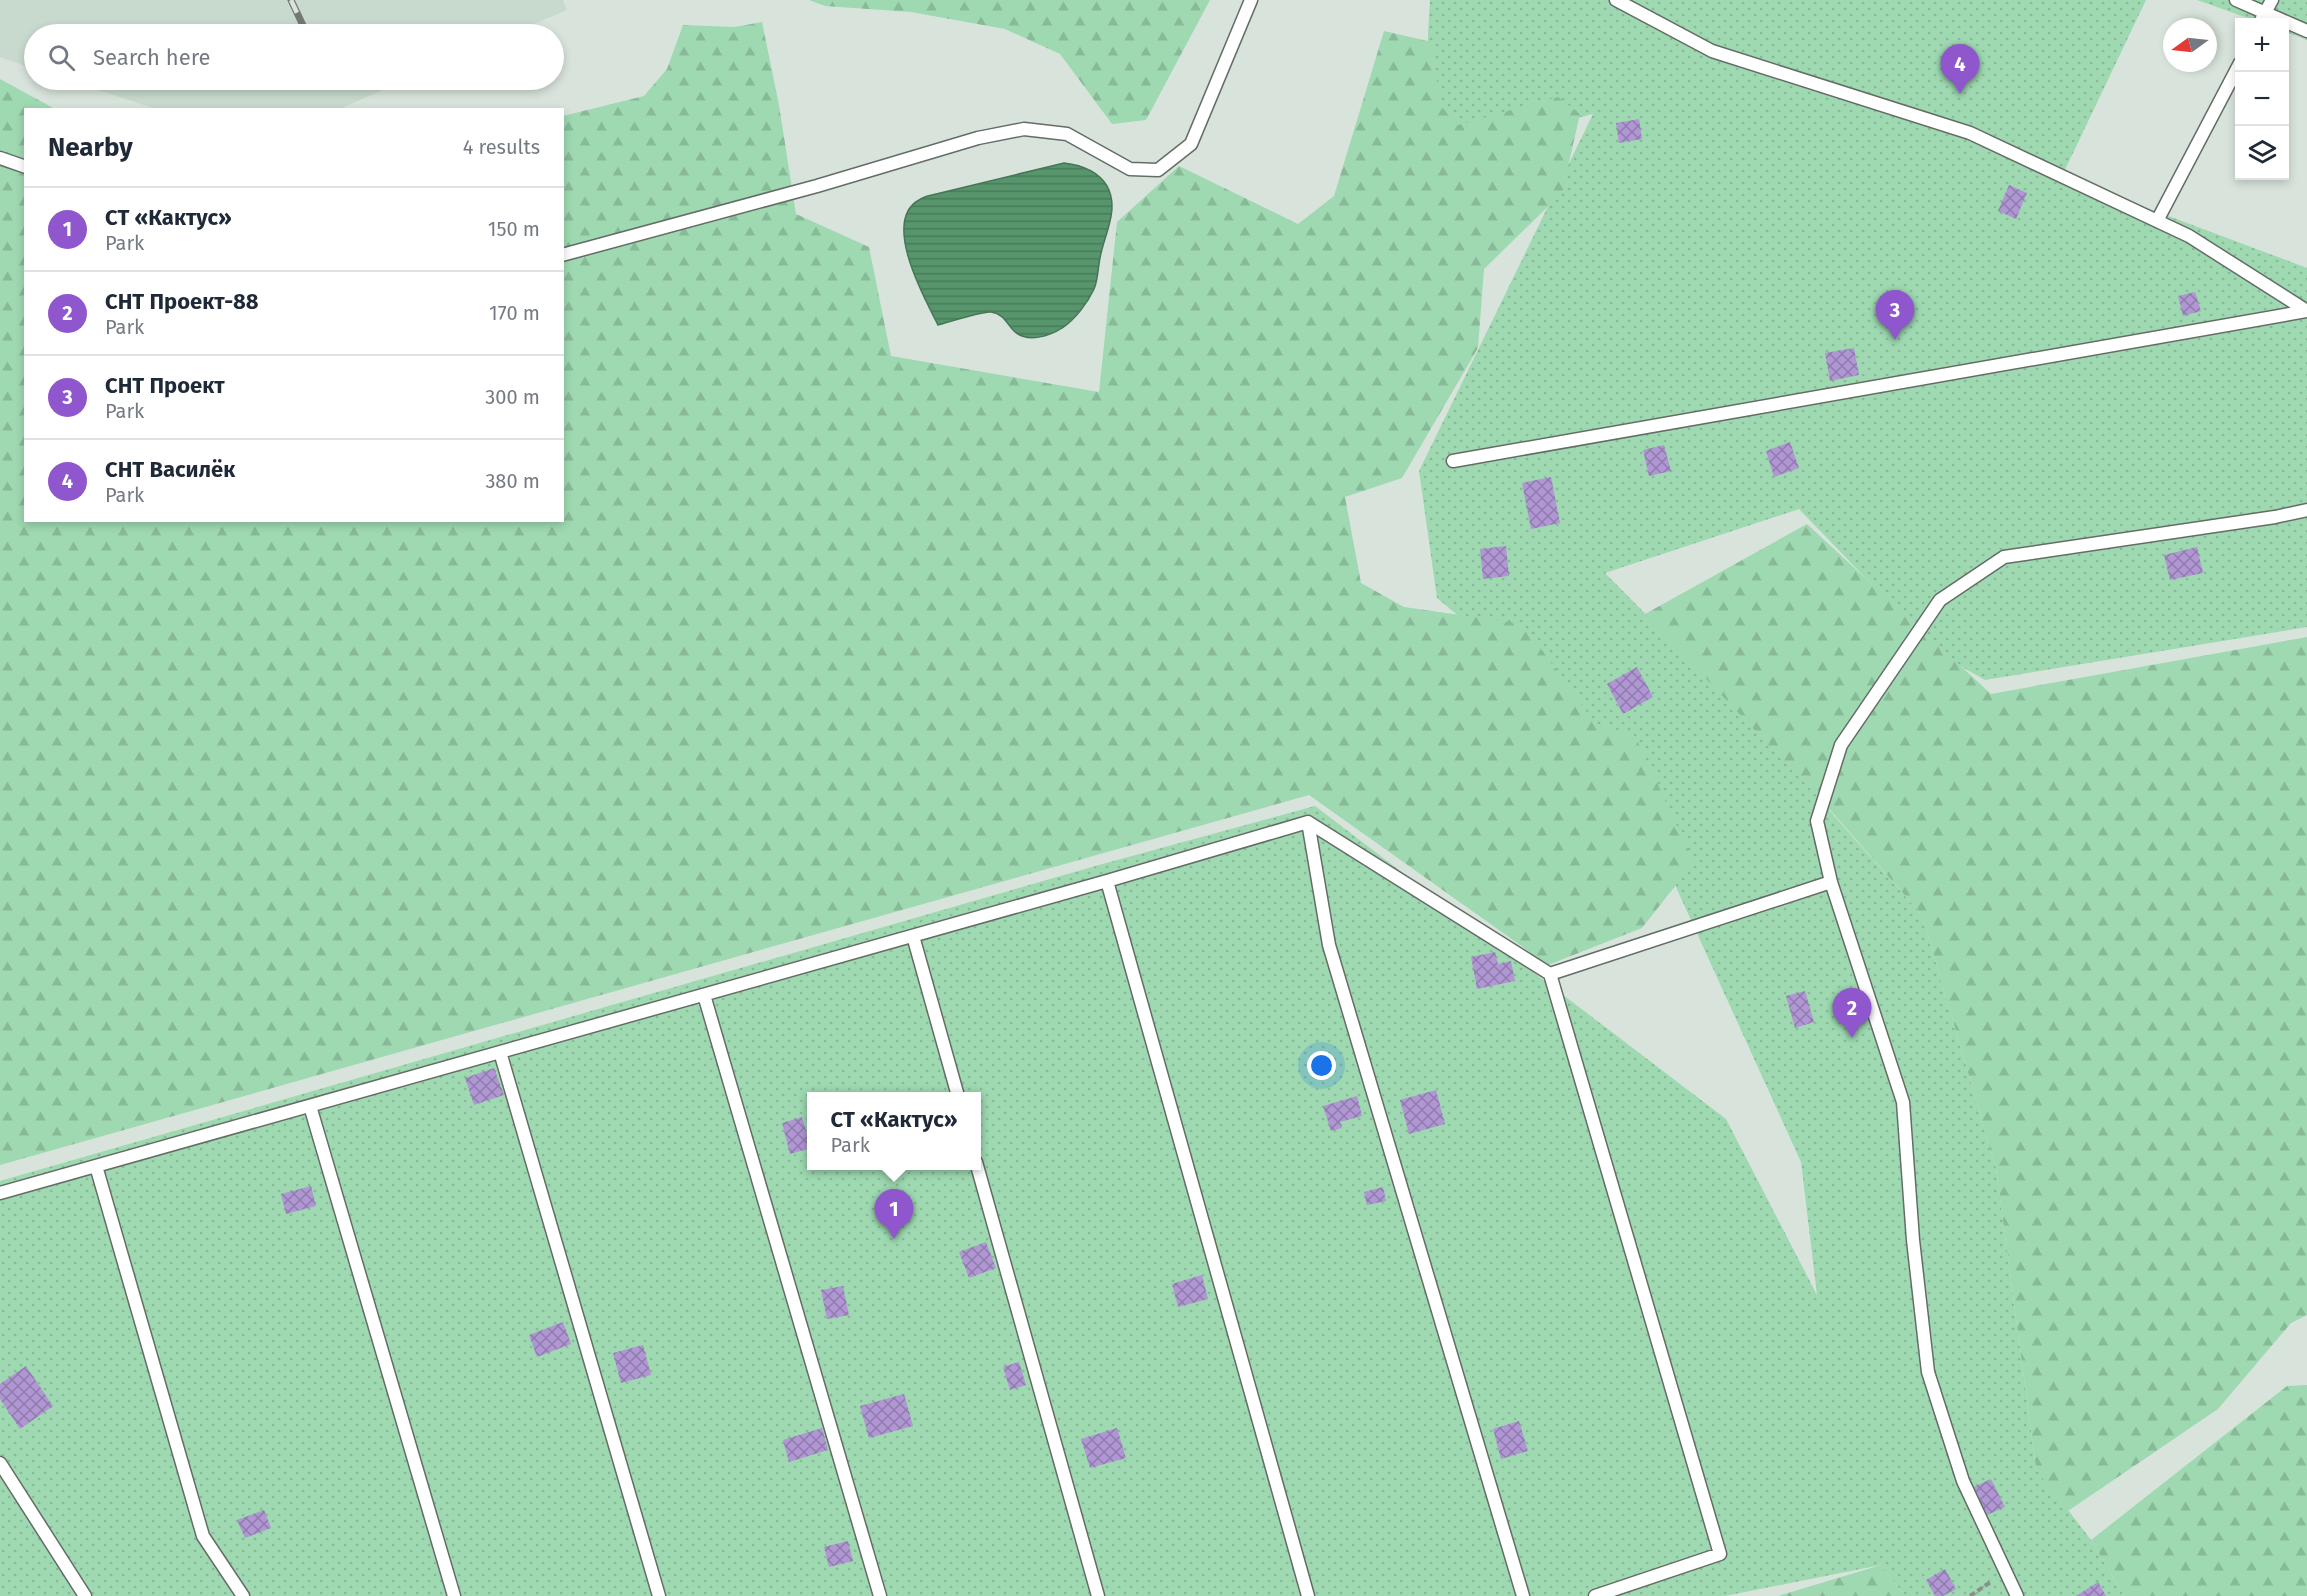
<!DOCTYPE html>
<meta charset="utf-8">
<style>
body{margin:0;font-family:"Fira Sans",sans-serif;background:#f2f2f3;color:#1f2937}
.controls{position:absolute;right:18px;top:18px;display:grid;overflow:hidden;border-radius:0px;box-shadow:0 3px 9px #0003}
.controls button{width:54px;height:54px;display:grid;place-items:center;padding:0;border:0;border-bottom:2px solid #e0e1e3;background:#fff;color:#1f2937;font:30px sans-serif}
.compass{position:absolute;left:2163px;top:18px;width:54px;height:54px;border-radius:50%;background:#fff;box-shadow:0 3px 9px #0003;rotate:255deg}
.you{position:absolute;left:1322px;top:1066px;width:21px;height:21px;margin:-15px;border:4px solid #fff;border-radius:50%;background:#1a73e8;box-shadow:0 0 0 9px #1a73e833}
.badge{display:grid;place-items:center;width:39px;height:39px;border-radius:50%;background:#8f56cd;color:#fff;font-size:20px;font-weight:700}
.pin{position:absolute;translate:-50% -50px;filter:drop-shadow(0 2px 3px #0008)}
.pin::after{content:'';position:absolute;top:32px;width:21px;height:18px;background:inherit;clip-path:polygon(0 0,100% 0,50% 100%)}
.popup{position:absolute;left:807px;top:1092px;width:174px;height:78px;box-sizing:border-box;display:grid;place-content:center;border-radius:0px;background:#fff;filter:drop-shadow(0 2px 4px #0005);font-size:20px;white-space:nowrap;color:#747a83}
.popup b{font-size:22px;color:#1f2937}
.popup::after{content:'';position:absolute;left:50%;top:100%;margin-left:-12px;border:12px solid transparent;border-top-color:#fff}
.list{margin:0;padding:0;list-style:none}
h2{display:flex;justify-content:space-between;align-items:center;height:78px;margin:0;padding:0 24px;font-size:26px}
h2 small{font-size:20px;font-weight:400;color:#747a83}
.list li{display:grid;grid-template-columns:39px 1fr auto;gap:18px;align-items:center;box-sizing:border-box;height:84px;padding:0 24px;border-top:2px solid #e0e1e3}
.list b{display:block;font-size:22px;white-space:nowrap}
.list p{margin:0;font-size:20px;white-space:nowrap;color:#747a83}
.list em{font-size:20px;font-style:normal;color:#747a83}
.icon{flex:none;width:33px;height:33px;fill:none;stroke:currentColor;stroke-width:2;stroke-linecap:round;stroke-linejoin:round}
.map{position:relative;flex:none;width:2307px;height:1596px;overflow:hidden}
.search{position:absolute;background:#fff;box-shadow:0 3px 9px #0003;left:24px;top:24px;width:540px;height:66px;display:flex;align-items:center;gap:15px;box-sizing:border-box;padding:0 21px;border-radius:33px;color:#747a83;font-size:22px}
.panel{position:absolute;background:#fff;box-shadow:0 3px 9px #0003;left:24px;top:108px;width:540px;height:414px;border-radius:0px}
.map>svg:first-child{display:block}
.built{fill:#c8dacd}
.grass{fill:url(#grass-dots);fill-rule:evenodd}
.forest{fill:url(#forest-firs)}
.water{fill:url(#water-rules);stroke:#477557;stroke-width:1.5}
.building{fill:url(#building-cross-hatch)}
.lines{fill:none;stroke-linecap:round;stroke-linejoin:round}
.lane-casing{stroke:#636d66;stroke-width:15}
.path{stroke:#89918b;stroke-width:4;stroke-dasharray:6 3;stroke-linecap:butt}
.lane{stroke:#fff;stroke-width:12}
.rail-casing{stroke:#727974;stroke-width:7}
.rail{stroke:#d8e4db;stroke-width:4.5;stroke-dasharray:14;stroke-linecap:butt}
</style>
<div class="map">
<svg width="2307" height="1596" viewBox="0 0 2307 1596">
<defs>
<pattern id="grass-dots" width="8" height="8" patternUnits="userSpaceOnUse" patternTransform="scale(1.5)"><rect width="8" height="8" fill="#9ed9b1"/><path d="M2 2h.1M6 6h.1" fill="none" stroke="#88ba98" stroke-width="1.8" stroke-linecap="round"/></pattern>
<pattern id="forest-firs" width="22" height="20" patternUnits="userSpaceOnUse" patternTransform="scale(1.5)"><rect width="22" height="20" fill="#9ed9b1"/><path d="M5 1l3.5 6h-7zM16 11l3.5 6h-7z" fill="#88ba98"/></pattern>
<pattern id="water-rules" width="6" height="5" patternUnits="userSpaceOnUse" patternTransform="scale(1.5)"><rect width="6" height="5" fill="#57966d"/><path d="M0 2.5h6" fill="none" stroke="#487a59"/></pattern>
<pattern id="building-cross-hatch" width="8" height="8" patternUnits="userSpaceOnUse" patternTransform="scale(1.5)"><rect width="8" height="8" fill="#b097d4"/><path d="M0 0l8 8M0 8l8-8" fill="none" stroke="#8f7bac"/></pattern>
</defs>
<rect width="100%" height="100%" fill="#d8e4db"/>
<path class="built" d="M0,0H563L567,10L510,34H34V69L0,57Z
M67,80H406L337,110L156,109Z"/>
<path class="grass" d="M1430,0H2146L2062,176L2307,268V627L1985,680L1941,655L1870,756L1829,810L1922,915L1996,1168L2036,1468L2091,1540L2124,1596H1905L1881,1565L1725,1596H0V1181L1099,865L1315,806L1726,1119L1817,1295L1801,1162L1610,742L1437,598L1419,471L1593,114L1427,155L1428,34ZM1799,509L1911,625L1806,776L1605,573ZM812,1096H976V1166H812Z
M2197,0H2307V40L2285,32L2284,22H2259Z"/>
<path class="forest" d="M809,0H1210L1146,120L1112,124L1060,54L1005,29L911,12L825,6Z
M762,22L779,105L796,214L869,247L891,356L1099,392L1117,222L1179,166L1298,224L1334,196L1384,31L1432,42L1440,105L1458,125L1558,97L1580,114L1562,193L1484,269L1478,348L1402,478L1345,497L1361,583L1404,607L1523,624L1595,723L1635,736L1694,862L1642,928L1548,965L1309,795L0,1165V79L55,109L26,110V520H562L563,116L644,96L667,69L683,25L735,27Z
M1807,524L1991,694L2307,637V1315L2291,1323L2218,1409L2065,1513L2036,1468L1996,1168L1922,915L1831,811L1645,614Z
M2307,1385V1596H2124L2091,1540L2287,1386Z
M1881,1565L1905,1596H1778Z"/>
<path class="water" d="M1064,163C1081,165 1098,171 1107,186C1120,209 1104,235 1100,258C1098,267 1098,280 1094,289C1088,302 1075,320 1062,328C1050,336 1028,343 1015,332C1007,325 1005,314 991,312C982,311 949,322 938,325C925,299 881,221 919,200C923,197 928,196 932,195Z"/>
<path class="building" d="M1639,119L1642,139L1619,143L1616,123Z
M2009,185L2027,193L2016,219L1998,211Z
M2195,292L2201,311L2183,316L2178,296Z
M1854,348L1859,375L1830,381L1825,353Z
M1790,442L1799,468L1774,477L1766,451Z
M1664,445L1671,471L1649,476L1643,450Z
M1551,477L1560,523L1531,529L1522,483Z
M1506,546L1509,576L1483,579L1480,549Z
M2197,547L2203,573L2170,580L2164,555Z
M1637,667L1653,697L1623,714L1607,684Z
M1495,952L1498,964L1511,961L1515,981L1477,989L1471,957Z
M1805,991L1814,1022L1795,1028L1786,996Z
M494,1068L504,1095L474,1105L465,1078Z
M1436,1090L1445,1124L1409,1134L1400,1100Z
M1357,1096L1362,1116L1340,1122L1342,1128L1331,1131L1323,1106Z
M802,1117L811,1148L790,1154L782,1123Z
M311,1186L316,1206L286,1214L281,1194Z
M1383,1187L1386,1201L1367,1205L1364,1192Z
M986,1242L996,1268L969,1278L959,1252Z
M1202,1275L1208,1299L1178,1307L1172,1284Z
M843,1286L849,1315L827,1319L821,1290Z
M563,1322L571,1344L537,1357L529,1335Z
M643,1345L651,1375L621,1383L613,1353Z
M1019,1362L1026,1385L1010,1390L1003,1367Z
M26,1366L53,1406L20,1429L0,1399V1384Z
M904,1394L913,1426L869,1438L860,1406Z
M1519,1421L1528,1451L1501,1459L1493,1429Z
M822,1428L828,1450L789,1462L783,1440Z
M1117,1428L1126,1458L1090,1468L1081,1439Z
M1991,1479L2005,1507L1987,1515L1974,1487Z
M264,1510L271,1528L245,1538L237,1520Z
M848,1541L853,1561L829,1567L824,1547Z
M1945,1569L1956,1589L1943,1596H1935L1926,1580Z
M2098,1582L2106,1596H2076Z"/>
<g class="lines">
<g class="lane-casing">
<path id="lane" d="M1616,0L1712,51L1970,133L2189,236L2307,311
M2236,0L2307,31
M2260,22L2272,0
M0,158L26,167
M2157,221L2240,63
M562,255L817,186L978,138L1024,129L1067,134L1130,169L1158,170L1191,144L1251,0
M1453,461L2307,311
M1308,822L1329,945L1523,1596
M1107,881L1308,1596
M913,936L958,1096
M1550,974L1831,882
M704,995L880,1596
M500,1052L659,1596
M310,1106L454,1596
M976,1162L1098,1596
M96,1166L203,1536L243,1596
M0,1193L1107,881L1308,822L1550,974L1720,1554L1595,1596
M0,1463L85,1596
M2017,1596L1963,1481L1928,1372L1913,1240L1903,1102L1831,882L1817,821L1841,745L1940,600L2004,557L2275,517L2307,510"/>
</g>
<path class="path" d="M1970,1596L1992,1581"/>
<use href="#lane" class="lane"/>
<g class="rail-casing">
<path id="rail" d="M291,0L307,34"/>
</g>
<use href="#rail" class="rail"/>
</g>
</svg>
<div class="controls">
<button>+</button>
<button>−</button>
<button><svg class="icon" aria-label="layers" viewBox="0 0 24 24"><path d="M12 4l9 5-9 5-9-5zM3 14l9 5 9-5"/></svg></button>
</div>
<svg class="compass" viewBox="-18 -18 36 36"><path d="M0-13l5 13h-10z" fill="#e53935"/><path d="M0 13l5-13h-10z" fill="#747a83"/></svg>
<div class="you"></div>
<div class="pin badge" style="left:894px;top:1239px">1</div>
<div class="popup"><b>СТ «Кактус»</b>Park</div>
<div class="pin badge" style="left:1852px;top:1038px">2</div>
<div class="pin badge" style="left:1895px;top:340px">3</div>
<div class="pin badge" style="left:1960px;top:94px">4</div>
<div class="search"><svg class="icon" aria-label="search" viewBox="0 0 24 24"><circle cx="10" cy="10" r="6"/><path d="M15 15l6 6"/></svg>Search here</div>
<section class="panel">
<h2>Nearby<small>4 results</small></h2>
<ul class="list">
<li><span class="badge">1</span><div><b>СТ «Кактус»</b><p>Park</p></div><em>150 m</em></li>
<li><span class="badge">2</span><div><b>СНТ Проект-88</b><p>Park</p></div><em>170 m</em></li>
<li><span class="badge">3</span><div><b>СНТ Проект</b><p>Park</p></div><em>300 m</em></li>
<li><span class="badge">4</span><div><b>СНТ Василёк</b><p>Park</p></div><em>380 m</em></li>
</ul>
</section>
</div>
